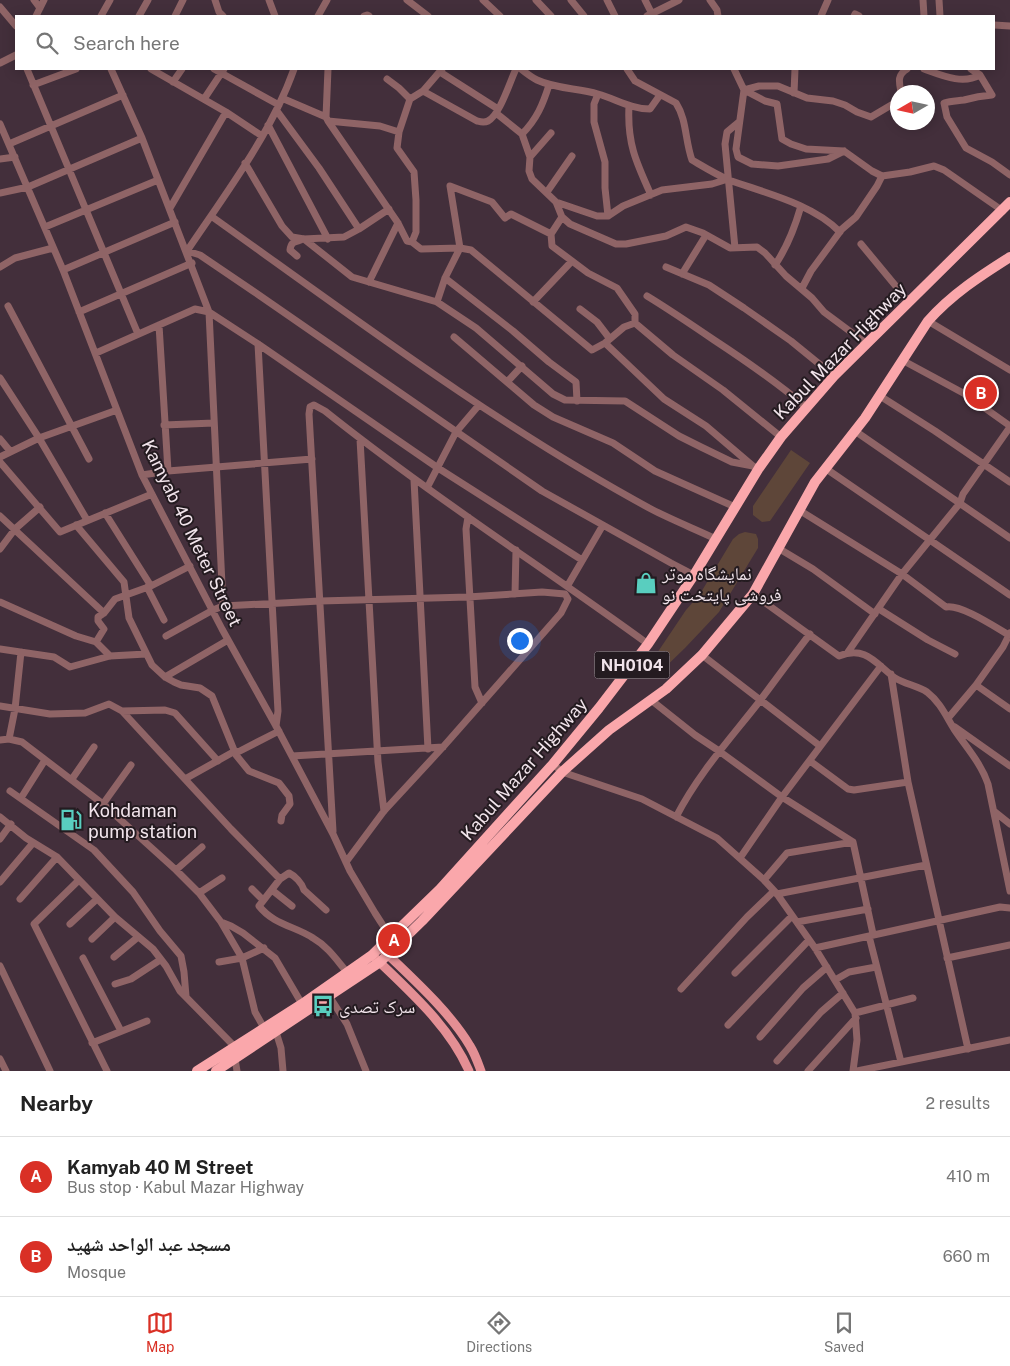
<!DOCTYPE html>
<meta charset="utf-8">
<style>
body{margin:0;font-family:"Public Sans","Noto Naskh Arabic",sans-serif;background:#f6f6f6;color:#222}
.compass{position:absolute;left:890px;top:85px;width:45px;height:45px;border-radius:50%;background:#fff;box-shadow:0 2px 12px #0003;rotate:261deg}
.you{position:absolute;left:519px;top:640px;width:18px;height:18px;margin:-12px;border:4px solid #fff;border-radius:50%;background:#1a73e8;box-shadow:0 0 0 8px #1a73e833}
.badge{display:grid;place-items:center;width:32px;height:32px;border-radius:50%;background:#d93025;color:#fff;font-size:16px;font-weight:700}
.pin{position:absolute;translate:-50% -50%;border:2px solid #fff;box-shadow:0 1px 5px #0006}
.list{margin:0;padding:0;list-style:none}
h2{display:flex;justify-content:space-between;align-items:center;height:65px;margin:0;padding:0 20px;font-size:21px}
h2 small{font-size:16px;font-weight:400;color:#767676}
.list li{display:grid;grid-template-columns:32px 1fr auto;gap:15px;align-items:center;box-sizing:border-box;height:80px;padding:0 20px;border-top:1px solid #e0e0e0}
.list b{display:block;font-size:19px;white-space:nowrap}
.list p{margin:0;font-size:16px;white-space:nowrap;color:#767676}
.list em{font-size:16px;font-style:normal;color:#767676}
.icon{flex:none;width:28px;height:28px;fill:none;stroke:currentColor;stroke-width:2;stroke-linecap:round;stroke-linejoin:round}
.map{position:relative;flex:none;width:1010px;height:1071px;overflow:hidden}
.search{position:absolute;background:#fff;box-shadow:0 2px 12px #0003;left:15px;right:15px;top:15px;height:55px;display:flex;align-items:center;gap:12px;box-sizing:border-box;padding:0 18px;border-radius:0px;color:#767676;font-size:19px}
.sheet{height:225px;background:#fff}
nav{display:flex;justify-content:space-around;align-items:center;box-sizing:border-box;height:70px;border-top:1px solid #e0e0e0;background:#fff;font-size:14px;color:#767676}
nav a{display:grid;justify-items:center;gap:2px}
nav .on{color:#d93025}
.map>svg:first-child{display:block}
.park{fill:#5e4639}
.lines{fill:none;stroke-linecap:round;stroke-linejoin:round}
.minor{stroke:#8f6466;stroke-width:7}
.major{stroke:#e48f94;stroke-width:9}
.highway{stroke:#faa7ab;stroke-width:10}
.labels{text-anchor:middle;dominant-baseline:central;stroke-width:4;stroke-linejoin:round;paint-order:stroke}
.shield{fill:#241b20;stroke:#b4a8ae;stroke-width:1}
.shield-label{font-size:16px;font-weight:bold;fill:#f1e4eb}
.street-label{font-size:18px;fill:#f1e4eb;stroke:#241b20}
.poi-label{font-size:18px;fill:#f1e4eb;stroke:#241b20;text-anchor:start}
</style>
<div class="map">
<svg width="1010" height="1071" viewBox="0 0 1010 1071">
<rect width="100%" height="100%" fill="#432f3b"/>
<path class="park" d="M791,450L810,463L770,521L762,522L753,515V506Z
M745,532L756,534L758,539V548L719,612L685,648L654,678L648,675L647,668L686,610L700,594L733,539L739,534Z"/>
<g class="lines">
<path class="minor" d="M34,0L40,8
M215,0L219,12L223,16
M269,0L275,16
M407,0L428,16
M483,0L500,16
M536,0L551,16
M571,0L584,16
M607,0L615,16
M645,0L653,16
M710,0L717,10L718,16
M923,0L924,16
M939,0L940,16
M0,7L16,26
M36,16L44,0
M101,16L110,0
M139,16L148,0
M175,16L183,0
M318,16L327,0
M364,16L367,15L369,16
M647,16L679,0
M821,16L828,0
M854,16L855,14L859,16
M994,25L1010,26
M0,63L16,55
M27,69L138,334
M111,69L142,138L209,312L223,606
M151,69L226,112L262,136
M214,69L279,105
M521,69C526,73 531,77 537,80C556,89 578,88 598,94C616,99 631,109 650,109L660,95
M627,69L635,81L676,103C687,120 685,141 692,160C704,167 717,175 729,180C765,193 813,204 840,232
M734,69L744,90L736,149L738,157L752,164L778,166L828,159L844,151
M924,69C941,75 962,85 980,75
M971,69L980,75L992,95C980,96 975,97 964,100C957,101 951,101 944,103L947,117L966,148L992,162L1010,175
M440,72L498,109
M387,79L399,88L410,99
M173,82L182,69
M33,85L76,69
M744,90L765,101L777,104L782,139L791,144L806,149L844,151L872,171L882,176L910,172L934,166L944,170L1003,211
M744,90L759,86H778L807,98L833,101L845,105L857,112L871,117L898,101
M423,91L477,121C481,122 484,123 488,121C500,115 510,81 516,69
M901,92C899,82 897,75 907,69
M794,93L795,69
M598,94L594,104V122L605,162V188L608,216
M204,99L224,69
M284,99L326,117L328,121L380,126L399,132
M629,106C627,143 636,162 651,195
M277,111L319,168L359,229
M496,113L522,134L530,157L529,171L532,179L556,202L562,217L570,224L616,244H626L666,236L686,227L703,233L730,248L757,247L765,253L786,276L812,298L824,312L867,344
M326,117L328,69
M328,121L398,223L407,241L412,242L421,249L460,248L471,250L592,350L605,343L624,327L635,323
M0,124L63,270L142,475L222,629L276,726L333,834L350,871L375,913L391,938
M268,125L328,239
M522,134C537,119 543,104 549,85
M9,144L123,95
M530,157L551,133
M0,159L15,157
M245,163L282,226L292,237L304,239L344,237L359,229L389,209
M547,192L572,156
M0,193L28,187L142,138
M556,202L597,216H608L623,206L662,190L712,184L728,179
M170,208L226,112
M211,216C354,318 496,425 651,509C672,520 695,529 716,539
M45,227L158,180
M551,234L562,217
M304,239L352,277L437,302L476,328L553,394L565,400L625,401L679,436L701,447L732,462L753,466
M412,242L416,232V200L414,172L397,148L399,132L410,99L423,91L442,69
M861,244L909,302
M735,248L725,144L727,132L739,122
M187,251L200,255L253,291L542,491L671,563L694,575
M187,251C226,193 271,134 294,69
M297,256L290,250C291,242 294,242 301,240
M775,265C788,246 795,227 801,206
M0,267L15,258L53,248
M666,267L709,285L744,308L791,341L834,376
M63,270L175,222
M682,274L706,235
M445,278L513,331L549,362L576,382L577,401
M369,282L398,223
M802,288L811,271L842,229L856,217L877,186L882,176
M647,296C670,310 692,325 714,340C746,361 778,383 807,408
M437,302L445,278L460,248L450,186L492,202L505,218L511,214L551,234L552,246L588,273L617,288L635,314V323L673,355L723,390L781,437
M533,302L572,261
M8,306L89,459
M580,309L597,322L610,339
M79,312L192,263
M928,321L1010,370
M159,325L168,471
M454,337L534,405L553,417L613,443L655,471L735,507
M605,343L664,399L706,426L754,467
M258,344L278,711L276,726
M96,353L195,309L209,312L258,344L438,468L582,560
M902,360L965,394L1010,426
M0,378L39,438L87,520
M507,382L522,366
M880,396L935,431L1010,482
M164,425L214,423
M855,431L1010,538
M0,439L10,451
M360,439L378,762L384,811
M0,457L39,438L117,410
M0,462L60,532L152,494
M825,468L1010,595
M142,475L168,471L312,459
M414,480L428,749
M427,488L456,432L479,405
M799,510L902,574L946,607C961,604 995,627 1009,635
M105,513L151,586
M0,516L104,613
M468,517L466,529L475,687L482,703
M76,525L124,582L129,618L152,665L165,677L174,682L181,685L200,688L212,696L236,755L249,771L279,783L289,796L290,804L282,815L281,821
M778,548L813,569L875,614
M0,549L15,529L40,507
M568,585L603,525
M147,587L164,620
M515,594L516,550
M753,594L839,656C866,645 876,664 895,678C905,684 918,686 927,692C940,702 946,716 954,729C966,747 981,763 988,784L1010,891
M0,602L76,636L96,642L110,656
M879,609L928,640L955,654
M166,636L213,610L223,606L320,601L468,597L542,592L565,594L568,599L561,613L443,747L384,811L346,862
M96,642L104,629L98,621V617L104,613L115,599L151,586L190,566
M0,649L54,657L70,667L110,656L146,654
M848,652L902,574L960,503L963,494L1010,427
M702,655L820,746
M891,674L908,782L968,1049
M165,677L228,640
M976,685L1010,709
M651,700L695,735L719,751L782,797L853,842L873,934
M0,706L50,714L85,713L109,704L122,711L231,829L280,879
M122,711L165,710L175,713L218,761
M949,717L976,685L1003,647L1010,633
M955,727L1010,766
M9,739L15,709L21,652
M0,740L9,739L22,742L103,804L176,870L199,893L221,922L231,926L243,933L275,958L302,1004
M292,756L443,747
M810,761L848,789L854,790L908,782
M553,764L562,772L642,799L717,838L764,880L777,894L815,948L855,1013L857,1040L853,1071
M72,779L94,747
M185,779L235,751L238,752L279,731
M10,791L94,850L133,892L160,931L181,956L184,972L186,996
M21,798L45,760
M103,804L131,765
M995,812L1010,824
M0,817L26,838L57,857L115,917L153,949L166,966L180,991L235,1047
M676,817C698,774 730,739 759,702C776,679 793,656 810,634
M333,831L309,414L310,407L314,405L325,411C429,494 541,566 648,644
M0,839L11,824
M740,858L782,797L881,666
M176,870L202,847
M79,880L34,924L107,1071
M764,880L787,853L853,842
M0,882L33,843
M252,889L263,900
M272,890L292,906
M199,893L222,878
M777,894L926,865
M20,899L57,857
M326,910L304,890C302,883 295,876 289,873L280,879L259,906C274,925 295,926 313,938C327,946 336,959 346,971
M221,922L242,958L255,1012L264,1028
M797,922L868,909
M70,924L97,899
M869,936L901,1062
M92,939L115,917
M815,948L1000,907L1010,908
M114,957L138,937
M83,958L121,1031
M947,958L1010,945
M219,962L242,958L264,948
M0,966L50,1071
M735,973L792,916
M835,980L849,972L876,967
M115,984L131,979L160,960
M681,989L747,917L774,891
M329,996L347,1024L366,1071
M855,1013L913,998
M728,1025L809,940
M276,1032L281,1048L283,1071
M760,1037L803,988L827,967
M92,1043L147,1021
M0,1059L6,1071
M235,1059L237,1071
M777,1061L821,1012L843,993
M808,1071L856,1018
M857,1071L1010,1040"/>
<path class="major" d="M383,950C412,978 450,1012 470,1046C475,1054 478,1063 481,1071
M372,955C408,990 449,1025 469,1071"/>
<path class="highway" d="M197,1071L302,1004L372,955L440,889L553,764L599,708L648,644L694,575L759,468L781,437L834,376L1010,202
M216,1071L380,962L422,921L562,772L609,730L666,689L702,655L753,594L815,482L865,418L928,321C952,294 980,276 1010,257"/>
</g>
<defs>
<g id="shop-bare" transform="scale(1.725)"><path d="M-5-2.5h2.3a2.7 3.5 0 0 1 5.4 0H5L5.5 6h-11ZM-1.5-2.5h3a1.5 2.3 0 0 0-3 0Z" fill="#59cebf" stroke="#241b20" stroke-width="2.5" paint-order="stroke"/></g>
<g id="fuel-bare" transform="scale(1.725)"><path d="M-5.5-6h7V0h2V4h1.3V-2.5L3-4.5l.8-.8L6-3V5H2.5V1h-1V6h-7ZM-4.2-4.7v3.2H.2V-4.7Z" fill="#59cebf" stroke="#241b20" stroke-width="2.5" paint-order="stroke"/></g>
<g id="bus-bare" transform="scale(1.725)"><path d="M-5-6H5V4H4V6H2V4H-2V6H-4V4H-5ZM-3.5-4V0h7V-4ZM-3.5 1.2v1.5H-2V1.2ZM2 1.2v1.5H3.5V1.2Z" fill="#59cebf" stroke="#241b20" stroke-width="2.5" paint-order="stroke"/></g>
</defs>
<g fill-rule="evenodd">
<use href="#shop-bare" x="646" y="583"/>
<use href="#fuel-bare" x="71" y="820"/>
<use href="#bus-bare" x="323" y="1006"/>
</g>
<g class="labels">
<rect class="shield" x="594.5" y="651.5" width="75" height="27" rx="4"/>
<g class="shield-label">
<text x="632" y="665">NH0104</text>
</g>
<g class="street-label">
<text transform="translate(840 351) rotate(-46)">Kabul Mazar Highway</text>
<text transform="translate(192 533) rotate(64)">Kamyab 40 Meter Street</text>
<text transform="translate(524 769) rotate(-49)">Kabul Mazar Highway</text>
</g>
<g class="poi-label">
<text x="662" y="573">نمایشگاه موتر<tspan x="662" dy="21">فروشی پایتخت نو</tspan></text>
<text x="88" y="810">Kohdaman<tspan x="88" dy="21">pump station</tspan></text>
<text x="339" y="1006">سرک تصدی</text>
</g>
</g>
</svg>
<svg class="compass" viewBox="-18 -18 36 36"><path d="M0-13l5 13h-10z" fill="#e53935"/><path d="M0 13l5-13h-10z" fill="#767676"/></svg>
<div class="you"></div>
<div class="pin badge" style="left:394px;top:940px">A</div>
<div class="pin badge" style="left:981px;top:393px">B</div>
<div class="search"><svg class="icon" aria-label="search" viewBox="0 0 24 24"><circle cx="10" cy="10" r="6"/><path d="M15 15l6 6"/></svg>Search here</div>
</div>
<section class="sheet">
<h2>Nearby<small>2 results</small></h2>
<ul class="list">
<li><span class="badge">A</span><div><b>Kamyab 40 M Street</b><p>Bus stop · Kabul Mazar Highway</p></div><em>410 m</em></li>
<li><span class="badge">B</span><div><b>مسجد عبد الواحد شهید</b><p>Mosque</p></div><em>660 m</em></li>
</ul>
</section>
<nav>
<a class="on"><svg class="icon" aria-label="map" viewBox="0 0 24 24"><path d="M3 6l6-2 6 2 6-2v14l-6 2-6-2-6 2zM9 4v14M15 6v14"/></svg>Map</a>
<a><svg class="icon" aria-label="directions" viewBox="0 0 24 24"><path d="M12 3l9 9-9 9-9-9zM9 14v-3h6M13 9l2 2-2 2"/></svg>Directions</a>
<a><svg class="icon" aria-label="saved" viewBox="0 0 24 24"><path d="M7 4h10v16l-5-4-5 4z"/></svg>Saved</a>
</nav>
